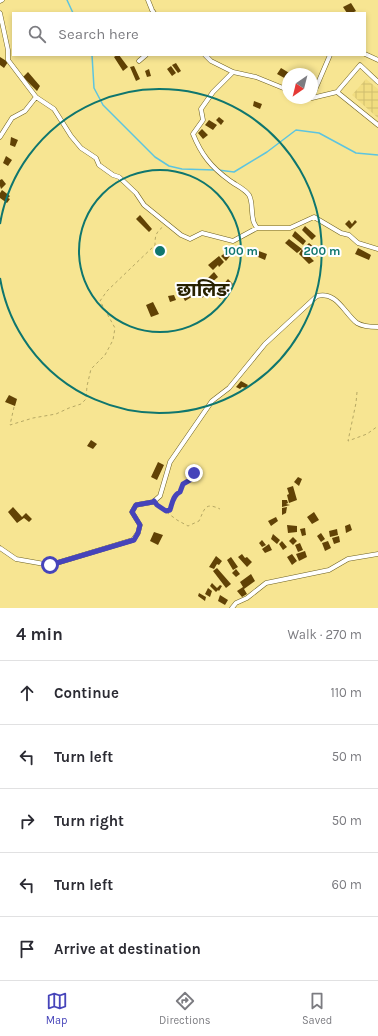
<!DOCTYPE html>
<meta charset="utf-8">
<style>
body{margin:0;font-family:Karla,"Noto Sans Devanagari",sans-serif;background:#f7f7f7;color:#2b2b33}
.compass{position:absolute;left:282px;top:68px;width:36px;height:36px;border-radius:50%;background:#fff;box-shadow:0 2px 6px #0003;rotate:215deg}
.stop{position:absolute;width:12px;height:12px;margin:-9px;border:3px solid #4644ba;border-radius:50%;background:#fff}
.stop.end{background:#4644ba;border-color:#fff;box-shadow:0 1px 4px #0008}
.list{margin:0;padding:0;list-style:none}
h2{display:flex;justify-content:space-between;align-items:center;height:52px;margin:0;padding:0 16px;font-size:17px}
h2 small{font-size:13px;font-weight:400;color:#7c7c81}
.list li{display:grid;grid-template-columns:26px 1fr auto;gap:12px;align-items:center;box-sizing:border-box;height:64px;padding:0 16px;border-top:1px solid #e1e1e2}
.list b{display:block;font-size:15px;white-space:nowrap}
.list em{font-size:13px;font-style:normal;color:#7c7c81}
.icon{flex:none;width:22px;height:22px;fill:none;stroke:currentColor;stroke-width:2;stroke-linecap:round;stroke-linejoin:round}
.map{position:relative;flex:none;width:378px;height:608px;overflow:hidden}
.search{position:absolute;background:#fff;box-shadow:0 2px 6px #0003;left:12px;right:12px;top:12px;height:44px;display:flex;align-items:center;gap:10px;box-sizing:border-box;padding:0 14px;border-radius:0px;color:#7c7c81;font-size:15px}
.sheet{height:372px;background:#fff}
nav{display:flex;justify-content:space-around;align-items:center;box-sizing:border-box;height:56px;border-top:1px solid #e1e1e2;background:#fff;font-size:11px;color:#7c7c81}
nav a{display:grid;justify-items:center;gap:2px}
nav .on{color:#4644ba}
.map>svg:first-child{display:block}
.industrial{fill:url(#industrial-grid)}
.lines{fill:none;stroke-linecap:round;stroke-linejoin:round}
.stream{stroke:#5dc4df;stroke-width:1.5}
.building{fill:#614205}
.street-casing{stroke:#6e6122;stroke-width:5}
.path{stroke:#b6a864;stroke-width:1;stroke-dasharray:3 3;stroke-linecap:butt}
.street{stroke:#fff;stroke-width:4}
.route{stroke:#4644ba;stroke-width:5}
.ring{fill:none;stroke:#0f766e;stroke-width:2}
.labels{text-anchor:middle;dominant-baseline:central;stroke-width:4;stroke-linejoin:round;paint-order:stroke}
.district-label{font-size:19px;font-weight:bold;fill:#282100;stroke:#fff}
.centre{fill:#0f766e;stroke:#fff;stroke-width:2}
.ring-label{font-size:12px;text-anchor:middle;font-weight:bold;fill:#0f766e;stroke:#fff;stroke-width:4;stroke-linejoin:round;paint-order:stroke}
</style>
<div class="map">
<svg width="378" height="608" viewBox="0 0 378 608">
<defs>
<pattern id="industrial-grid" width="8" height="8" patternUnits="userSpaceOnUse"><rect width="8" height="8" fill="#f1dd81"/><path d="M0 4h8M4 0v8" fill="none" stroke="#cfbd6e"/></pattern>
</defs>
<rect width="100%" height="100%" fill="#f7e592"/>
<path class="industrial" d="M366,79L378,89V118L352,95Z"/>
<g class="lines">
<path class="stream" d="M67,0L73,13
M92,55L94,88L103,105L155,157L169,166L182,169L215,170
M218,170L234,172L267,152L296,130L319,133L356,153L378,155"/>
</g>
<path class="building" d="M351,3L356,11L352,13H347L343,7Z
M117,55H119L128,67L123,71L114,57Z
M0,57L8,62L4,68L0,65Z
M176,63L181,71L178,73L172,65Z
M134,66L140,79L136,81L130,67Z
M171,66L176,73L172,76L167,69Z
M281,68L291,74H288V80L277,74Z
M149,69L151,76L147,77L145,71Z
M28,72L40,86L37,91L23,77Z
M254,101L262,104L260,109L253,106Z
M219,117L224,121L221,125L216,120Z
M209,120L217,125L213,130L205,125Z
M202,129L208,135L203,139L198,133Z
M11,137L18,140L15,147L10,145Z
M6,156L12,160L8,166L3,163Z
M2,179L6,184L1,189L0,186V180Z
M2,190L10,196L8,198L10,199L7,203L0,198V193Z
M140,215L152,229L149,232L136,219Z
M349,220L352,224L355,220L357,222L350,229L345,224Z
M305,226L316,236L312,240L302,230Z
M295,231L306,241L303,245L292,236Z
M289,239L302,249L297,253L285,243Z
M309,243L320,252L317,257L306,246Z
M251,248L267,254L265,260L249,253Z
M358,248L371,255L369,260L355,254Z
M302,249L314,261L309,264L299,254Z
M226,252L230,256L226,261L221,256Z
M219,256L224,262L219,267L218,265L213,270L208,265Z
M214,272L218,277L210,284L206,280Z
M228,279L233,284L220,299L215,294Z
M201,282L204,286L195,292L192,287Z
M205,287L207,289L210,287L212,291L202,298L198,292Z
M191,289L195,295L185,301L182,295Z
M174,295L176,300L170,302L168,296Z
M153,302L159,314L151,317L146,305Z
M241,381L248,385L246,388L242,387L240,389L236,387Z
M9,395L17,399L15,406L5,402Z
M91,440L97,444L93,449L87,446Z
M158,462L164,465L157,480L151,477Z
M298,477L302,479L299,486L294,482Z
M293,486L297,500L289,503L287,495L289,494L287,488Z
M282,500H287L288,503L286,504L290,505L282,507Z
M13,507L22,517L26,513L32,519L29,522L24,518L17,523L8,512Z
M287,507L286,513L282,515V508Z
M314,512L319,520L312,524L307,517Z
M276,517L278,521L271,526L268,521Z
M350,524L352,530L346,533L345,526Z
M287,525L297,526V532L288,533Z
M305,528L306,535L302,536L300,529Z
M337,529L338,535L330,537L329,531Z
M154,532L163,535L158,545L150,541Z
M321,533L325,539L321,542L317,536Z
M273,534L280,540L277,544L271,539Z
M339,536L340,542L334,544L332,538Z
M293,537L297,541L293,545L289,541Z
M262,540L266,545L262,547L259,543Z
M282,541L287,547L283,550L279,544Z
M328,541L331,548L325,551L322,543Z
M300,543L303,550L298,552L295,545Z
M269,544L272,550L265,553L262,549Z
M305,551L307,557L299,561L296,554Z
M242,554L245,558L247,557L252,562L247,567L238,557Z
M292,554L297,561L292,565L287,557Z
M216,556L222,561L219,565L217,564L214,569L209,567Z
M231,557L238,567L233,570L227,560Z
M217,568L231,584L226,588L213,571Z
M236,569L240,574L236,577L232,573Z
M251,574L255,581L244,589L247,594L242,597L237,591L243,587L240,582Z
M212,583L217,588L220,585L222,586L219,591L218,590L216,592L210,586Z
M208,588L212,591L210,597L205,594Z
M199,593L206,597L205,601L198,596Z
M220,595L228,600L225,605L218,601Z"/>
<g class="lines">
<g class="street-casing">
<path id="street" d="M148,0L152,10L154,13
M0,1L2,0
M0,13L8,50V60L36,97L25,111L12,118L0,137
M365,54L378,60
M205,55L211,61L233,72L256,77L288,90
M139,61L146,55
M233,72L213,92L201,109L203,120L193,134C201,154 211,167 229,180C235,185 244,188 249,195C253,202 251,211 253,219C253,222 255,225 257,228
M337,92L378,125
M36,97L54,109L71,136L81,148L96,158L99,165L113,175L119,177L136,193L144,205L181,235L190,239L202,233L233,241L257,228H290L314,217L341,233L349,235L358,243L378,249
M312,97L330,55
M312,98L337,92L360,65L378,82
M0,548L16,559L50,565L133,540L138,533L140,525L132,512L136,505L153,502L160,496L170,462L212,401L229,388L265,344L317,296C337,291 344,313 357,323C362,326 371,327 378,327
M232,608L236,603L247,598L266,583L329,570L348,559L378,554"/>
</g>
<path class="path" d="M357,392L356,403L348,441L367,434L378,426
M14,407L10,425L33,418L56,414L69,408L81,404L86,399L87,386L91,369L105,355L113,340L115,328L100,301L107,291L155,245C155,235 156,232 164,226
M157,505L177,520L188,526L199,521C205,508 205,502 220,509
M167,511L169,510C172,504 173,494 180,492L183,484L190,480L192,474L197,470"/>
<use href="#street" class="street"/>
</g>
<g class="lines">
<path class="route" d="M50,565L134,540L138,533L140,525L132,512L136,505L153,502L154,501L157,505L166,511L170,510C172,504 173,495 180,492L183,484L190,480L192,474L194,473"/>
</g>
<g class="ring">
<circle cx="160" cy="251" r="81"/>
<path d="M0 224A162 162 0 1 1 0 278"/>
</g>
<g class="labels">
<g class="district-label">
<text x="203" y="290">छालिङ</text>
</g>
</g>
<circle cx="160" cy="251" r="6" class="centre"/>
<g class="ring-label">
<text x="241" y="255">100 m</text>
<text x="322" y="255">200 m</text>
</g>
</svg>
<svg class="compass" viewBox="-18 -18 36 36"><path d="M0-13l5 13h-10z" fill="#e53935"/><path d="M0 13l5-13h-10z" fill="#7c7c81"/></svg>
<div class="stop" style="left:50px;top:565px"></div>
<div class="stop end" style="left:194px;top:473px"></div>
<div class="search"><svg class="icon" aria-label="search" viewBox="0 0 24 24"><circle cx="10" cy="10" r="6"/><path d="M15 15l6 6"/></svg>Search here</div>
</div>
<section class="sheet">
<h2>4 min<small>Walk · 270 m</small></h2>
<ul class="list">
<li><svg class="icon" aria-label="ahead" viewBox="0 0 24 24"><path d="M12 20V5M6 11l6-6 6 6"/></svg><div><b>Continue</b></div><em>110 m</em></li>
<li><svg class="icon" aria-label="left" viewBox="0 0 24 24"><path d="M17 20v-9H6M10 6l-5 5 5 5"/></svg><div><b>Turn left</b></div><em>50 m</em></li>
<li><svg class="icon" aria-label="right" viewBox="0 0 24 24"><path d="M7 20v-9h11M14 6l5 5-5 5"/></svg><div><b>Turn right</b></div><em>50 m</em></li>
<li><svg class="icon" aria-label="left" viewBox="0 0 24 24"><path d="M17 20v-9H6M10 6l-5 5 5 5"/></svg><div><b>Turn left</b></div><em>60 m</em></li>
<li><svg class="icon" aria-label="arrive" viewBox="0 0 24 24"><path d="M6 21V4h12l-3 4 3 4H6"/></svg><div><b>Arrive at destination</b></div></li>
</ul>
</section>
<nav>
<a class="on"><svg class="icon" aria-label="map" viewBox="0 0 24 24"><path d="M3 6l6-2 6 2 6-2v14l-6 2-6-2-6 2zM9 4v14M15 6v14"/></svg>Map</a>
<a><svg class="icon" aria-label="directions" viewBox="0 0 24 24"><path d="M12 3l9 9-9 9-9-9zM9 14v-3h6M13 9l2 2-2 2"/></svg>Directions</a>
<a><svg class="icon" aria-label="saved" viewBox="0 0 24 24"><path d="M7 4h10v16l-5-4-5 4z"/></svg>Saved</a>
</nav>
